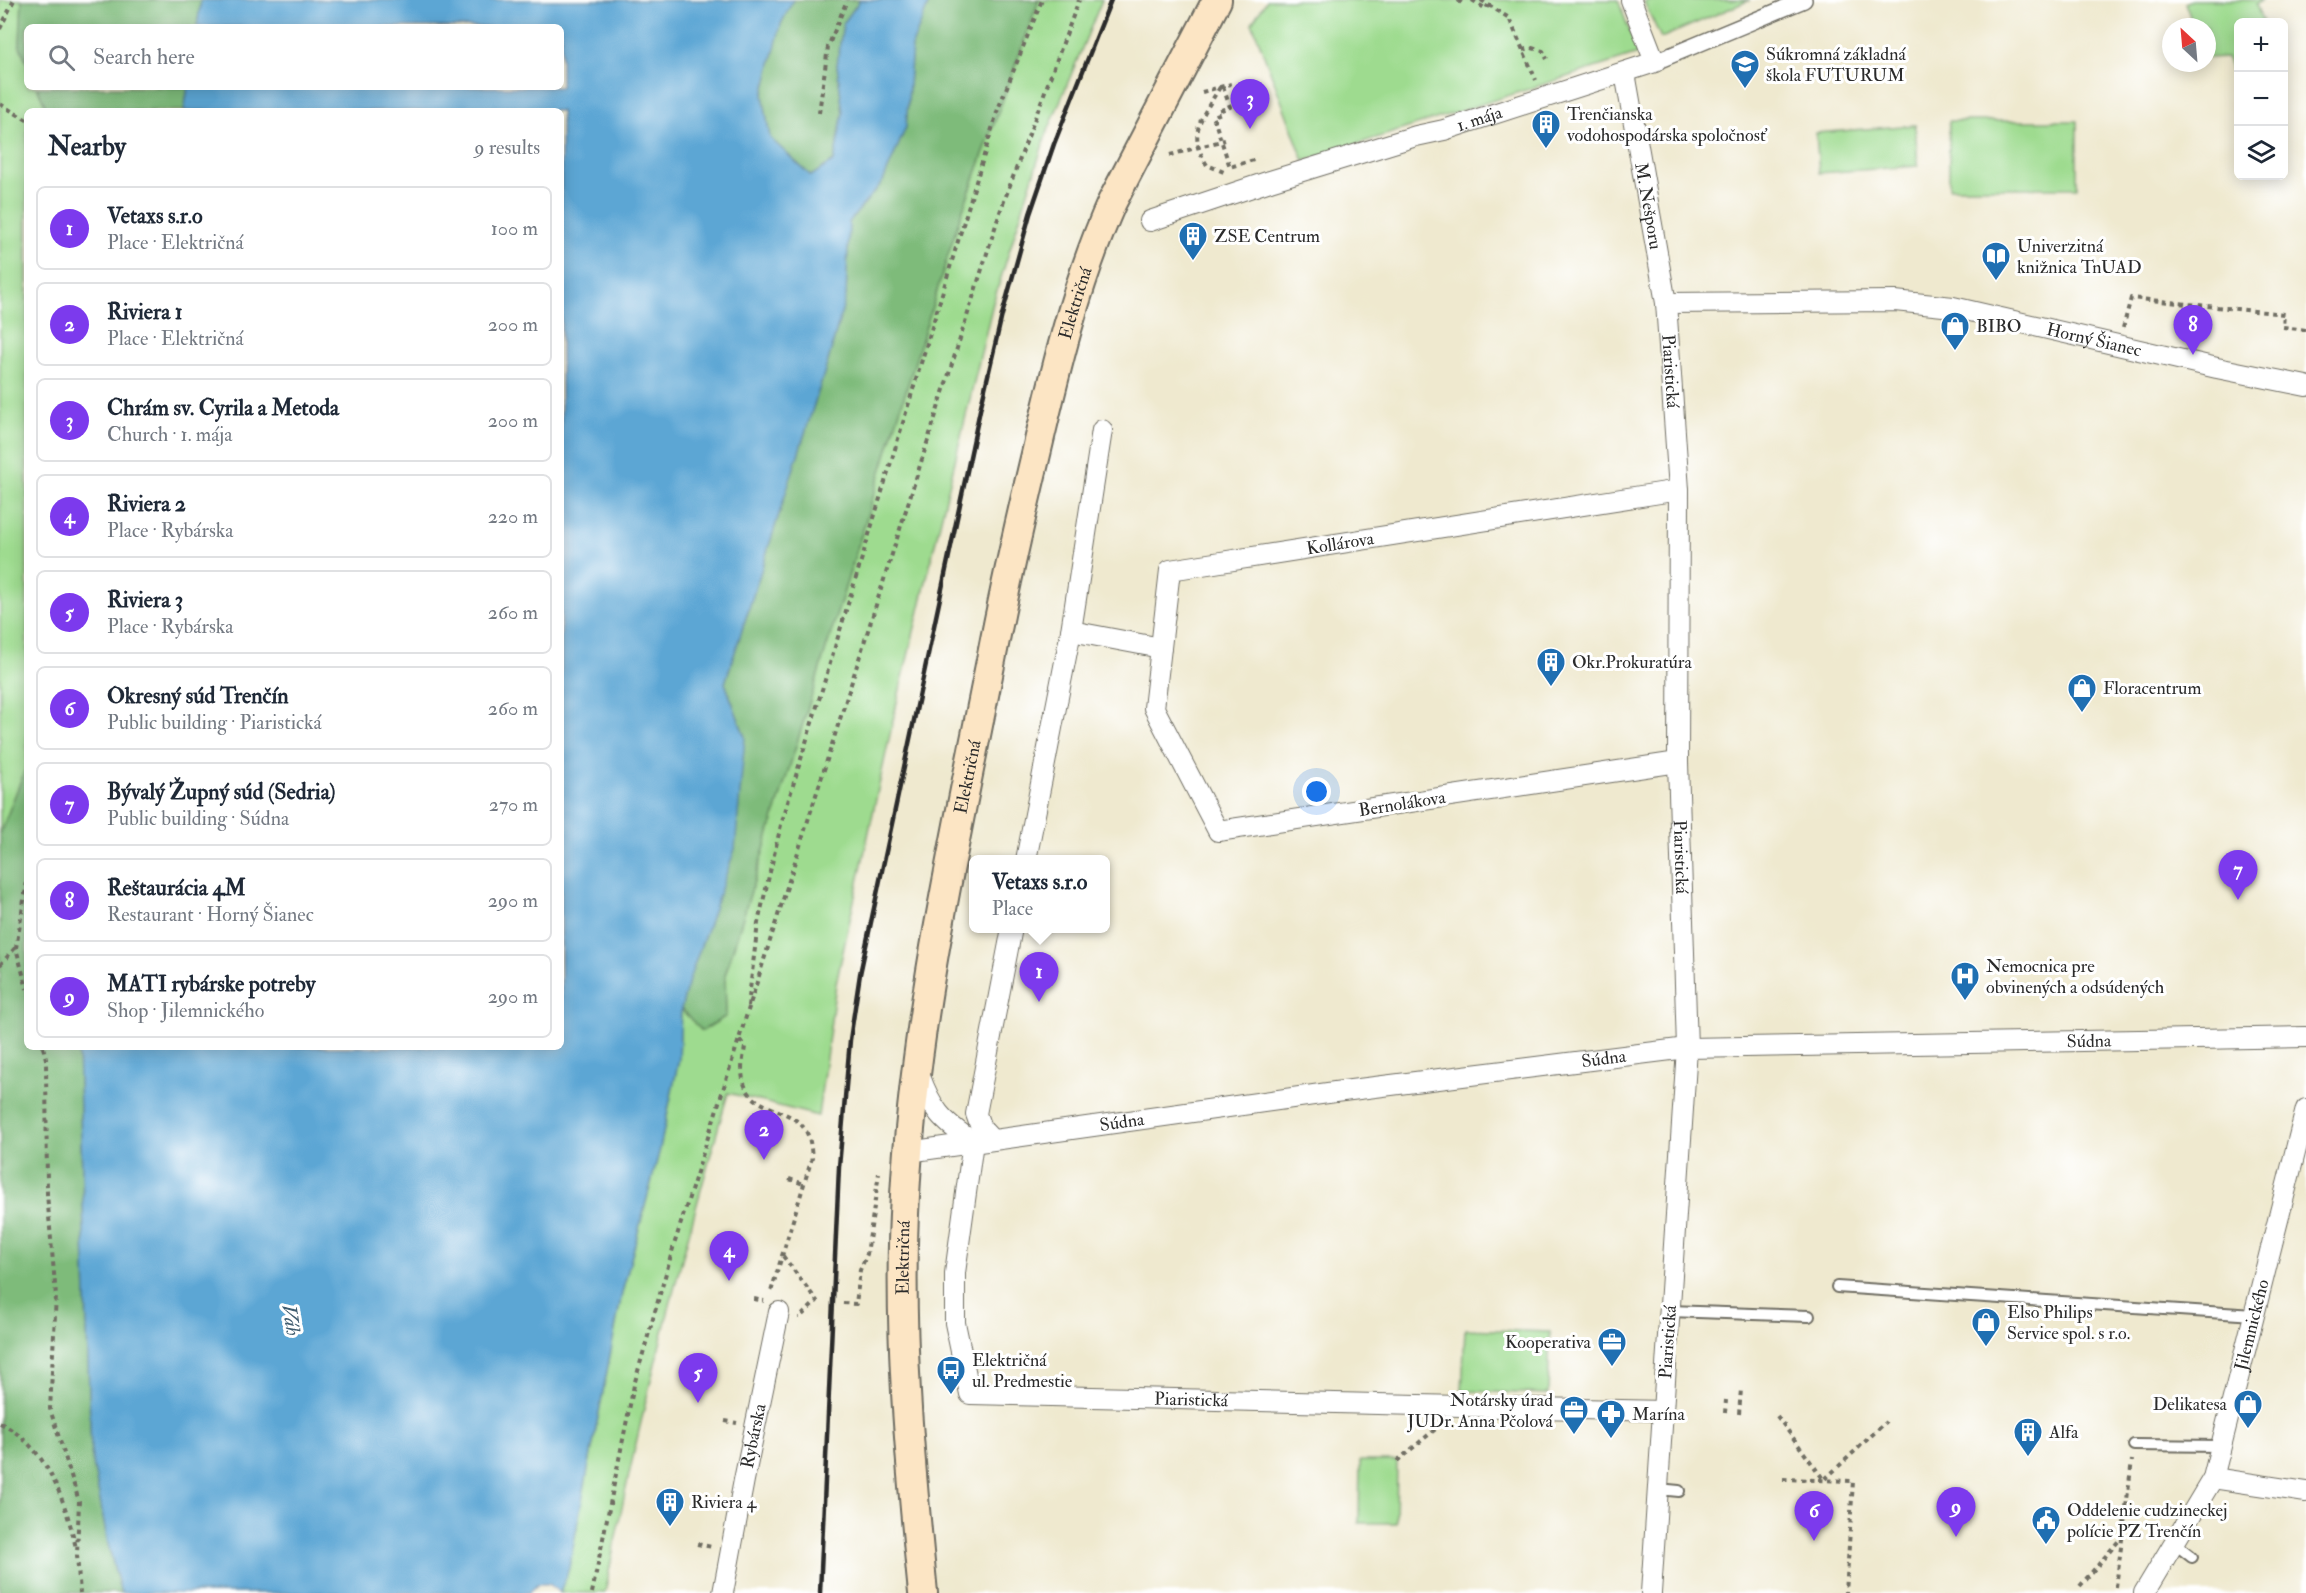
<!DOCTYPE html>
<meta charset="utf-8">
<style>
body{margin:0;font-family:"IM FELL Double Pica",serif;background:#f2f2f3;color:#1f2937}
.controls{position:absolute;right:18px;top:18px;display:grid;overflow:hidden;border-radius:9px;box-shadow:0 3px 15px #0003}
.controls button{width:54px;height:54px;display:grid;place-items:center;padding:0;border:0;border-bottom:2px solid #e0e1e3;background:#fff;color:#1f2937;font:30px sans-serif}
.compass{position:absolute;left:2162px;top:18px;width:54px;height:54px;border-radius:50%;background:#fff;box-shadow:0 3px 15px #0003;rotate:334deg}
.you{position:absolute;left:1317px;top:792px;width:21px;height:21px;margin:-15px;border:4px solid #fff;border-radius:50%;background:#1a73e8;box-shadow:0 0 0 9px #1a73e833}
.badge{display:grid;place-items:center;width:39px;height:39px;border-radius:50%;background:#7c3aed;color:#fff;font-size:20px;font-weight:700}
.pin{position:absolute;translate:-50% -50px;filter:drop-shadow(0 2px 3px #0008)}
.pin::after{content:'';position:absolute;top:32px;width:21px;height:18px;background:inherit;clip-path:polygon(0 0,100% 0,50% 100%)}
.popup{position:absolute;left:969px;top:855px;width:141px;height:78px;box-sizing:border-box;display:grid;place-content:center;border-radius:9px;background:#fff;filter:drop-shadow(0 2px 4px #0005);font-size:20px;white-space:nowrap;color:#747a83}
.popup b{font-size:22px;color:#1f2937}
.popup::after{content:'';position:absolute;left:50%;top:100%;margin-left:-12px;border:12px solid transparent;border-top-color:#fff}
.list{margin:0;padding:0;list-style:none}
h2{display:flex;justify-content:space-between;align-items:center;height:78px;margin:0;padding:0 24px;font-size:26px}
h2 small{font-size:20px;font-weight:400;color:#747a83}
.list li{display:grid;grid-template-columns:39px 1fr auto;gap:18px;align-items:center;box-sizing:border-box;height:84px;margin:0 12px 12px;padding:0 12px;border:2px solid #e0e1e3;border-radius:9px}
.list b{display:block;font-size:22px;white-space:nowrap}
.list p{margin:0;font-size:20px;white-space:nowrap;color:#747a83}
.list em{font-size:20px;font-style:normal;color:#747a83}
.icon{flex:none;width:33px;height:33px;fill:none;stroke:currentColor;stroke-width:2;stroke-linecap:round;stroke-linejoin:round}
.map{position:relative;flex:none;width:2306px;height:1593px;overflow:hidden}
.search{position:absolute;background:#fff;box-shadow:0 3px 15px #0003;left:24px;top:24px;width:540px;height:66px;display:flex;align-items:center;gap:15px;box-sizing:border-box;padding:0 21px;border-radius:9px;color:#747a83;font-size:22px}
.panel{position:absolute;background:#fff;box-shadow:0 3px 15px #0003;left:24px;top:108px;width:540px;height:942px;border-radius:9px}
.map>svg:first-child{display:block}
.green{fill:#9edb8f;stroke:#64835d;stroke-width:1.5}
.forest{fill:#7ebb7a;stroke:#547352;stroke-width:1.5}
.water{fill:#5ca6d4;stroke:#446880;stroke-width:1.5}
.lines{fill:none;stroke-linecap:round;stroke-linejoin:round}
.service-casing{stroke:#706e64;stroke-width:14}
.pedestrian-casing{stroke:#706e64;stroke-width:18}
.minor-casing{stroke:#706e64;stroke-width:22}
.secondary-casing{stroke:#706e64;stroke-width:32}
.path{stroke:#706e64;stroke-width:4;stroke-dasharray:4.5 4.5;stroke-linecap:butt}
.service{stroke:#fff;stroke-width:10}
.pedestrian{stroke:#fff;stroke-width:15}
.minor{stroke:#fff;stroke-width:20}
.secondary{stroke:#fce5c4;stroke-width:28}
.rail{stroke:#2b2b2b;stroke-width:4.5}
.labels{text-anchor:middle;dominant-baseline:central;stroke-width:6;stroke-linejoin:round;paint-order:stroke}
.poi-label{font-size:18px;fill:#2b2b2b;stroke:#fff;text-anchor:start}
.street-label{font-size:18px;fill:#2b2b2b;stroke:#fff}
.water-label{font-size:20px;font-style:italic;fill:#3f5c6f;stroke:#fff}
</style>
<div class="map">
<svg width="2306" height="1593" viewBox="0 0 2306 1593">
<rect width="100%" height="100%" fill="#fff"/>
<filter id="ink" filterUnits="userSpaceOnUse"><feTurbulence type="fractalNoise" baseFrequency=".0167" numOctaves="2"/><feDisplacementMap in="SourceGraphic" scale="12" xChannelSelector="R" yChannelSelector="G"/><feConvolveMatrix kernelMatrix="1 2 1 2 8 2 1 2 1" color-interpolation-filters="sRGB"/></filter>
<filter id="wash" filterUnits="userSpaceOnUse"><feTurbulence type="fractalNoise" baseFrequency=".008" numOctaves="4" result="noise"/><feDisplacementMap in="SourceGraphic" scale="24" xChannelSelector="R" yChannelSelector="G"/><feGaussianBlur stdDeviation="1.35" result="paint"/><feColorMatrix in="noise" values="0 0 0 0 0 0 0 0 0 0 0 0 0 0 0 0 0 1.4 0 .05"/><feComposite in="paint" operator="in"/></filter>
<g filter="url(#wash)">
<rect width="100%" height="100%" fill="#efe9cf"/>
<path class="green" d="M0,0H22L20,46L27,63V87H37L48,111H27V765L0,834Z
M1039,0H1102L1045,138L993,303L897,702L836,984L818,1116L728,1093C681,1259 636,1424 605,1593H560L569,1568L622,1293L659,1153L679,1059L681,1009L702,1031L726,1016L725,975L958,223Z
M1267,0H1618L1638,54L1304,161L1252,23Z
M1650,0H1750L1661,38L1644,2Z
M2192,0H2262L2256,5L2263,22H2238V77L2235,78L2226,57L2207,58V27H2194L2185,3Z
M1949,121H2077V188H1949Z
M1915,125L1918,166L1819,173L1816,133Z
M1465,1329L1550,1332L1548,1394L1462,1391Z
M1360,1461H1397L1396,1523H1359Z"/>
<path class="forest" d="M22,0H201L197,27H27V63L20,46Z
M793,0H860L843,24L837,65L843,113L834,161L811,176L770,138L763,95L781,24Z
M930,0H1039L958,223L725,975L726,1016L702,1031L681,1009L745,737L725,683L828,361L846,296L849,222L883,181L906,127L912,45Z
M37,87H188L184,111H48Z
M27,765V1047H78L91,1452L108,1544L121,1593H0V834Z"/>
<path class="water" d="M201,0H793L781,24L763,95L770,138L811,176L834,161L843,113L837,65L843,24L860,0H930L912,45L906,127L883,181L849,222L846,296L828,361L725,683L745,737L735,849L689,980L681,1009L679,1059L659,1153L622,1293L569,1568L560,1593L549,1584H538L529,1593H121L108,1544L91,1452L78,1047H561V111H184L188,87H561V27H197Z"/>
</g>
<g filter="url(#ink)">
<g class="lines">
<g class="service-casing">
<path id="service" d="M1837,1287L2254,1315
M1670,1311L1809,1316
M2134,1445L2221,1446
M1658,1489L1679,1491
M2174,1543L2192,1557"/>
</g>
<g class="pedestrian-casing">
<path id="pedestrian" d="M1655,62L1804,0"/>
</g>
<g class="minor-casing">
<g id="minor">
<path id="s1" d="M1625,73L1666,303L1679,490L1678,762L1687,1048L1651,1593"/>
<path id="s2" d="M1150,221L1270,181L1416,136L1444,130L1655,62L1631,0"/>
<path id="s3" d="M1666,303L1895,301L1953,307L2217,368L2306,386"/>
<path d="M1071,631L1161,648"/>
<path id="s4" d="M1678,762L1218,831L1154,708L1170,570L1679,490"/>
<path d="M1026,860L1071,631L1102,430"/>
<path d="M919,1074C932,1110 941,1120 973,1142"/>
<path d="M992,1140L981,1128L976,1114L1012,928"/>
<path id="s5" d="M973,1142L955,1273V1323L970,1394L1663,1411"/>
<path id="s6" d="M908,1152L1335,1092L1687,1048L2306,1037"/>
<path d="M2213,1478L2306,1492"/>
<path id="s7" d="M723,1593L744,1480L779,1312"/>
<path id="s8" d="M2144,1593L2213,1478L2306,1109"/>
</g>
</g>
<g class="secondary-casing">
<g id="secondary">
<path id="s9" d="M923,1593C910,1462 897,1327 905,1195C915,1013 957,834 992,655C1005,587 1020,521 1036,454C1056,368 1076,283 1112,202L1217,0"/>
</g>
</g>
<path class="path" d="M1458,0L1464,5
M1472,0L1486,9L1488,5
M1481,0L1509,18L1536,80
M0,29L14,0
M1523,50L1532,48L1543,51L1547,59
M1220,87C1203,116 1186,132 1207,165L1226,173
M1223,87L1230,107L1221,110L1222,113L1213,116L1230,167L1257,159
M1202,92L1231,84
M0,104L27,120
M819,113L828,47L847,0
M1170,155L1225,140
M2123,328L2131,298L2284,314L2283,327L2306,330
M27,882L16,948L27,989
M0,965L15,948
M748,1006L758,923L781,825L998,109L1042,0
M740,1040L745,1047C744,1054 742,1062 742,1070C743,1114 789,1103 806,1131C811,1140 811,1149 812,1158L770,1295
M43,1047L46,1059L47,1194L56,1296L50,1409L79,1501L77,1555L80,1593
M789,1179L804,1184
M783,1256L817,1301L800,1317H798
M754,1299L764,1301
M843,1303L856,1304L860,1270L867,1254L879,1173
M1725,1413L1726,1400
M1739,1414L1741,1389
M1777,1416L1824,1480L1886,1422
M725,1421L737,1423
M0,1423C47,1447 65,1499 76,1548
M1397,1461L1438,1427
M1783,1479L1853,1481L1846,1593
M697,1544L712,1547
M2080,1586L2122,1537
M2116,1587L2132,1460
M592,1593L634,1385L674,1245L1000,212L1079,0"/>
<use href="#service" class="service"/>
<use href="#pedestrian" class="pedestrian"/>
<use href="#minor" class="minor"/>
<use href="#secondary" class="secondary"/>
<path class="rail" d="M820,1593L839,1167L850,1040L860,974L980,410L1002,315L1030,214L1054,144L1111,0"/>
</g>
</g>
<defs>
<g id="school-pin" transform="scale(1.5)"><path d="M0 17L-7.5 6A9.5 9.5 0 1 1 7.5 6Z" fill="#1f6fb2" stroke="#fff"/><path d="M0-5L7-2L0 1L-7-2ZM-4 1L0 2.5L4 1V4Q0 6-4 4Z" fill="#fff"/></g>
<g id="building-pin" transform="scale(1.5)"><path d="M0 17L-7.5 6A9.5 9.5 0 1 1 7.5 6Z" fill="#1f6fb2" stroke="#fff"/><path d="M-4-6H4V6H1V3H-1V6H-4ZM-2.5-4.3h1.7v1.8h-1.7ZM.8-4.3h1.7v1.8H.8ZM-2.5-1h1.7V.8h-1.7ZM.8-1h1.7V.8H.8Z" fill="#fff"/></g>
<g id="library-pin" transform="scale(1.5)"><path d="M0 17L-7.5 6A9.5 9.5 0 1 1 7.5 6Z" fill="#1f6fb2" stroke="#fff"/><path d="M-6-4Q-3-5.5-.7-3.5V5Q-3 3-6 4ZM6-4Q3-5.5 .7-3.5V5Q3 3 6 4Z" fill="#fff"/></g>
<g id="shop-pin" transform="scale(1.5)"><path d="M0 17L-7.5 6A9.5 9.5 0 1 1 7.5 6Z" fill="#1f6fb2" stroke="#fff"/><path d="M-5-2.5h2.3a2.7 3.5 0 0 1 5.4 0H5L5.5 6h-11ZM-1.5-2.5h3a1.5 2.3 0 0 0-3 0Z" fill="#fff"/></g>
<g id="hospital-pin" transform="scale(1.5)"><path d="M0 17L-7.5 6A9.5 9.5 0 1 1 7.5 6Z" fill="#1f6fb2" stroke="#fff"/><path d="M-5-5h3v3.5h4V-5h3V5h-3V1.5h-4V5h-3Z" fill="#fff"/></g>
<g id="office-pin" transform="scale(1.5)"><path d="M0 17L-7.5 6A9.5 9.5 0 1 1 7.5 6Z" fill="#1f6fb2" stroke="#fff"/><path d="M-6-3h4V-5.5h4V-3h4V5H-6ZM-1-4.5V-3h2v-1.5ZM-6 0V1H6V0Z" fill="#fff"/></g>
<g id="bus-pin" transform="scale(1.5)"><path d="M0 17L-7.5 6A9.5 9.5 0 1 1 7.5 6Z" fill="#1f6fb2" stroke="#fff"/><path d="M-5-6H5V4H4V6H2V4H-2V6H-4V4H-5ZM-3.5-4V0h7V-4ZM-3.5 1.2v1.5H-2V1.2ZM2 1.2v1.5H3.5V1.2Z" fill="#fff"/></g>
<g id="pharmacy-pin" transform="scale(1.5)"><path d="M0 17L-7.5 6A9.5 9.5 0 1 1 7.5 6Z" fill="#1f6fb2" stroke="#fff"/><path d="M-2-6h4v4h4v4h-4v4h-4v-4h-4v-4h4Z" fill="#fff"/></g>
<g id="civic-pin" transform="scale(1.5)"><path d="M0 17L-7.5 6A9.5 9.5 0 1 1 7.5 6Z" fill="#1f6fb2" stroke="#fff"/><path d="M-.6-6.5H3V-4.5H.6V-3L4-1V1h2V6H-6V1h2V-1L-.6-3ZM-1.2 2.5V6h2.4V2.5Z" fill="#fff"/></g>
</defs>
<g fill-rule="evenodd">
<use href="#school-pin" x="1745" y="64"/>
<use href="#building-pin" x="1546" y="124"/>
<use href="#building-pin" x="1193" y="236"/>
<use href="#library-pin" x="1996" y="256"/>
<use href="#shop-pin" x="1955" y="326"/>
<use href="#building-pin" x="1551" y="662"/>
<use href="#shop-pin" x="2082" y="688"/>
<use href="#hospital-pin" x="1965" y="976"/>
<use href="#shop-pin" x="1986" y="1322"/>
<use href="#office-pin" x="1612" y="1342"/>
<use href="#bus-pin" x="951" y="1370"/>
<use href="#shop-pin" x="2248" y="1404"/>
<use href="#office-pin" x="1574" y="1410"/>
<use href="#pharmacy-pin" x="1611" y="1414"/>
<use href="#building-pin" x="2028" y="1432"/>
<use href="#building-pin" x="670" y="1502"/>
<use href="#civic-pin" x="2046" y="1520"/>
</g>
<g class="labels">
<g class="poi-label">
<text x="1766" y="54">Súkromná základná<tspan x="1766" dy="21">škola FUTURUM</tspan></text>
<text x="1567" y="114">Trenčianska<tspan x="1567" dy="21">vodohospodárska spoločnosť</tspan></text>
<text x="1214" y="236">ZSE Centrum</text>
<text x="2017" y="246">Univerzitná<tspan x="2017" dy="21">knižnica TnUAD</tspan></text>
<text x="1976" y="326">BIBO</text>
<text x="1572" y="662">Okr.Prokuratúra</text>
<text x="2103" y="688">Floracentrum</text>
<text x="1986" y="966">Nemocnica pre<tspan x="1986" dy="21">obvinených a odsúdených</tspan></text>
<text x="2007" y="1312">Elso Philips<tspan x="2007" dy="21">Service spol. s r.o.</tspan></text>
<text x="1591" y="1342" text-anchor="end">Kooperativa</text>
<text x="972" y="1360">Električná<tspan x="972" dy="21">ul. Predmestie</tspan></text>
<text x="1553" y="1400" text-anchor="end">Notársky úrad<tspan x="1553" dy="21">JUDr. Anna Pčolová</tspan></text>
<text x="2227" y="1404" text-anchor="end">Delikatesa</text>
<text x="1632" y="1414">Marína</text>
<text x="2049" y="1432">Alfa</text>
<text x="691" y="1502">Riviera 4</text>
<text x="2067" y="1510">Oddelenie cudzineckej<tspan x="2067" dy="21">polície PZ Trenčín</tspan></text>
</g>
<g class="street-label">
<text stroke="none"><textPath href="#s2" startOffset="345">1. mája</textPath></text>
<text stroke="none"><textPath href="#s1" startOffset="135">M. Nešporu</textPath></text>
<text stroke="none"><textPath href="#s9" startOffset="1308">Električná</textPath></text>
<text stroke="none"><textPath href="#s3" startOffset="432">Horný Šianec</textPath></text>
<text stroke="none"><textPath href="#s1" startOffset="302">Piaristická</textPath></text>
<text stroke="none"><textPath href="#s4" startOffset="915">Kollárova</textPath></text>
<text stroke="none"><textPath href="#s9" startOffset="822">Električná</textPath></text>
<text transform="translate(1402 804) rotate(-9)">Bernolákova</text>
<text stroke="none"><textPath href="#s1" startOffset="788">Piaristická</textPath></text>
<text stroke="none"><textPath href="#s6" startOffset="1188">Súdna</textPath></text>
<text stroke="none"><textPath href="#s6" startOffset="702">Súdna</textPath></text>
<text stroke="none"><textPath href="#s6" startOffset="216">Súdna</textPath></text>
<text stroke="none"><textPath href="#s9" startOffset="336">Električná</textPath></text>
<text stroke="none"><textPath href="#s8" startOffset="292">Jilemnického</textPath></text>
<text transform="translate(1668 1342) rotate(-86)">Piaristická</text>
<text stroke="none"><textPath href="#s5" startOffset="476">Piaristická</textPath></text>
<text stroke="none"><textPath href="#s7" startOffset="160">Rybárska</textPath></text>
</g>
<g class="water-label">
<text transform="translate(291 1320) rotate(80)">Váh</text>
</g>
</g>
</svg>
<div class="controls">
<button>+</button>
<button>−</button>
<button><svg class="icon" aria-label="layers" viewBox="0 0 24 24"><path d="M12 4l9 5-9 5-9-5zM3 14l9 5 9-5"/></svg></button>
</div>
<svg class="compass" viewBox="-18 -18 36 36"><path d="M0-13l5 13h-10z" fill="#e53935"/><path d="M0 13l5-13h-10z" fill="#747a83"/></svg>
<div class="you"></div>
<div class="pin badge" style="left:1039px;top:1002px">1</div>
<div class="popup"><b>Vetaxs s.r.o</b>Place</div>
<div class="pin badge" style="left:764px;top:1160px">2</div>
<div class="pin badge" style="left:1250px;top:129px">3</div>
<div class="pin badge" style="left:729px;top:1281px">4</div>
<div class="pin badge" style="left:698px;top:1403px">5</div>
<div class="pin badge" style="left:1814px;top:1541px">6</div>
<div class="pin badge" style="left:2238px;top:900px">7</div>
<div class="pin badge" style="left:2193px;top:355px">8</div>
<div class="pin badge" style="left:1956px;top:1537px">9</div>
<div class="search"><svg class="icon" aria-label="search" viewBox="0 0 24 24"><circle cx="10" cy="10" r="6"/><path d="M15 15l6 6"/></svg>Search here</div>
<section class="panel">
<h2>Nearby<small>9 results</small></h2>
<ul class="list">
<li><span class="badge">1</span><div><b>Vetaxs s.r.o</b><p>Place · Električná</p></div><em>100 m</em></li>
<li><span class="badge">2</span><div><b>Riviera 1</b><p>Place · Električná</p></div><em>200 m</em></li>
<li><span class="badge">3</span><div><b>Chrám sv. Cyrila a Metoda</b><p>Church · 1. mája</p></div><em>200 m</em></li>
<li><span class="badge">4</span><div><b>Riviera 2</b><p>Place · Rybárska</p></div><em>220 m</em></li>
<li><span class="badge">5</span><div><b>Riviera 3</b><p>Place · Rybárska</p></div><em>260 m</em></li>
<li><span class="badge">6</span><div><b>Okresný súd Trenčín</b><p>Public building · Piaristická</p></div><em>260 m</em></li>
<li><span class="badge">7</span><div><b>Bývalý Župný súd (Sedria)</b><p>Public building · Súdna</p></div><em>270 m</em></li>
<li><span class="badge">8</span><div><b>Reštaurácia 4M</b><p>Restaurant · Horný Šianec</p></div><em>290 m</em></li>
<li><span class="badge">9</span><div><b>MATI rybárske potreby</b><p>Shop · Jilemnického</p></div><em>290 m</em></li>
</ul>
</section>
</div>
